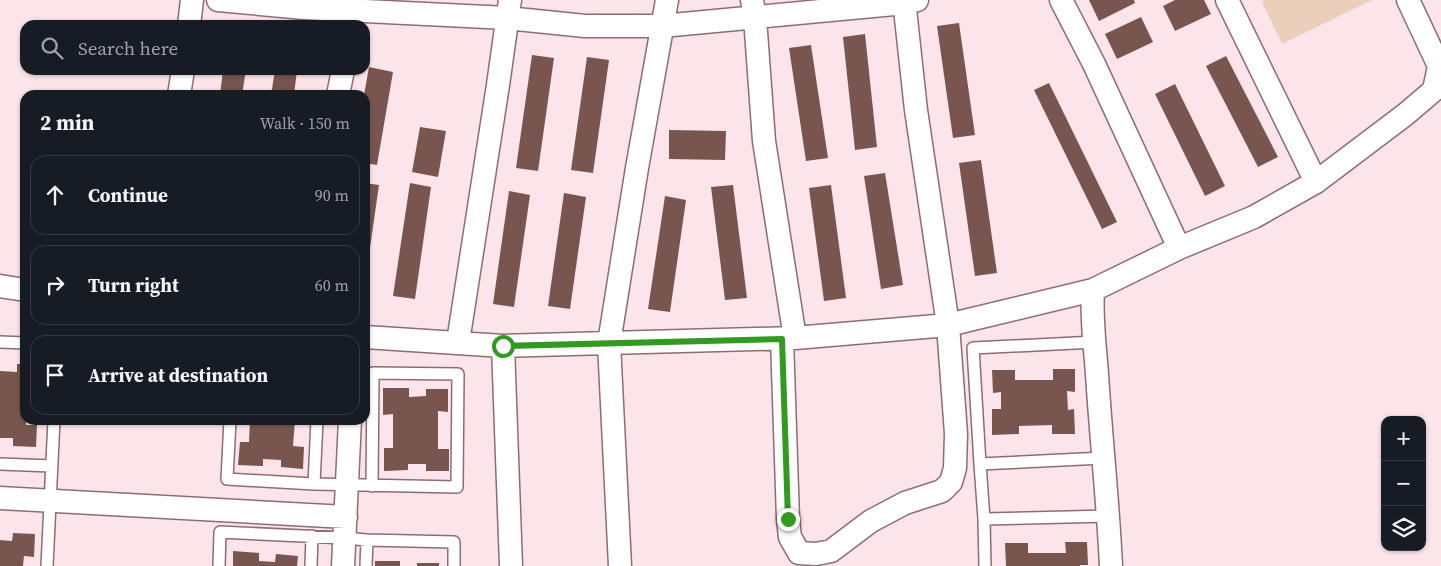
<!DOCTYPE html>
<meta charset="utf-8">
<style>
body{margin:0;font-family:"Source Serif 4",serif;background:#20242c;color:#f1f3f6}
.controls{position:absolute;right:15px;bottom:15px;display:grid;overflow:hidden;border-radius:10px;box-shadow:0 1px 4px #0004}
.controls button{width:45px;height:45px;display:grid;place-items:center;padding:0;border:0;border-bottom:1px solid #363941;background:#171b24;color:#f1f3f6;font:25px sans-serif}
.stop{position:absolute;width:15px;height:15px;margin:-11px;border:4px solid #329921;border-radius:50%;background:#fff}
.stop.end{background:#329921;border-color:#fff;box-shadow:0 1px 5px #0008}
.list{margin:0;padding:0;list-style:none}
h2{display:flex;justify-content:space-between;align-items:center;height:65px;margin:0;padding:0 20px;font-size:21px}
h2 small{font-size:16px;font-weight:400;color:#9ea1a6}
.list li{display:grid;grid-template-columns:32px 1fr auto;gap:15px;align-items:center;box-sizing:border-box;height:80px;margin:0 10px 10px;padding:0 10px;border:1px solid #363941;border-radius:15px}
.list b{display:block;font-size:19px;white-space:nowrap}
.list em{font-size:16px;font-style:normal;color:#9ea1a6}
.icon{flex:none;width:28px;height:28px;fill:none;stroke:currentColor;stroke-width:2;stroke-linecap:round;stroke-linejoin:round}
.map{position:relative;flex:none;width:1441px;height:566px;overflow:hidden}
.search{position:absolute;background:#171b24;box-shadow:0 1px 4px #0004;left:20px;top:20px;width:350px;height:55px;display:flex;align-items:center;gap:12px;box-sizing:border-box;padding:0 18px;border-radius:15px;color:#9ea1a6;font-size:19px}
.panel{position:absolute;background:#171b24;box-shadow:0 1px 4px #0004;left:20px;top:90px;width:350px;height:335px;border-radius:15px}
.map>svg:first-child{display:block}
.green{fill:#eccfba}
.building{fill:#78564f}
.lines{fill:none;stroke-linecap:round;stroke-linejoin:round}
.service-casing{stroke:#8e6c74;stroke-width:14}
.minor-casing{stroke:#8e6c74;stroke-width:25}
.service{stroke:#fff;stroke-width:11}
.minor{stroke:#fff;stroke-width:22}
.route{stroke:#329921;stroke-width:6}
</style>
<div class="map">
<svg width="1441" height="566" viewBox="0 0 1441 566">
<rect width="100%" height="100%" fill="#fce5ea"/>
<path class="green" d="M1265,0H1372L1282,44L1262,2Z"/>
<path class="building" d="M1089,0H1134L1135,3L1099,21Z
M1175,0H1204L1211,14L1175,31L1163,6Z
M1141,17L1153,42L1117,59L1105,34Z
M959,23L975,135L953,138L937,26Z
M865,34L877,147L855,150L843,37Z
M811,45L828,158L806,161L789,48Z
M532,55L554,58L538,171L516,168Z
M1226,56L1278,157L1258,167L1206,66Z
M587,57L609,60L593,173L571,170Z
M369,67L393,72L377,165L365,163V95H364Z
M223,70H246L242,95H220Z
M275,70H297L294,95H271Z
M1049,83L1117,222L1102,229L1034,90Z
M1175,84L1225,186L1205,196L1155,94Z
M420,127L446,131L438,177L412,172Z
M669,130L726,131L725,160L669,159Z
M981,160L997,273L975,276L959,163Z
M885,173L903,285L881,289L864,176Z
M365,183L379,185L366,276L365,275Z
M410,183L431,187L415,299L393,296Z
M733,185L747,298L725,300L711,187Z
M831,185L846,298L824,301L809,188Z
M509,191L530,195L514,307L493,304Z
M564,193L586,197L570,309L548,306Z
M665,196L686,200L670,312L648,309Z
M17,364H25V420H26V425H37L36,447L13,446V438H0V371L17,372Z
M1053,369H1075V392L1067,391L1068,410L1074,409L1075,434H1052V425L1019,426V434L992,435V409H1001V392L993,393L992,370H1015V380H1053Z
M383,388H409V397L426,396V389H448V412L438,411V449H449V471H426V464H408V470L384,471V448H393V414L383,415Z
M250,420H295L293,446L304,447L303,469L281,467V460L263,459V466L238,465L240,442H249Z
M13,533L35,534L34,557L24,556L23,566H0V540L12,541Z
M1065,542H1087L1088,565H1080V566H1006L1005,543H1028V553H1066Z
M233,551L259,553V561L275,562L276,554L298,556L297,566H233Z
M375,561H400V566H375Z
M417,563H439V566H417Z"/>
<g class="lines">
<g class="service-casing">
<path id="service" d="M0,342L25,343
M1095,342L973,348L980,464L1103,458
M230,420L227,479L314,484L457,487L458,374L373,373L372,486
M0,464L52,466
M980,464L984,519
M314,484L317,420
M47,566L54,420
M219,566L220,532L345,538L367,540L454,542V566
M311,566L312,536
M366,566L367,540
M985,566L984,519L1109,516"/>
</g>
<g class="minor-casing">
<path id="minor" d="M218,0L304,8L507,18L585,26H662L905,3L917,0
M752,0L755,18L764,141L795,338L948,325L1093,290L1179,248L1254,217L1316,182L1406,114L1434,90L1439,66L1408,0
M1061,0L1094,64L1179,248
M1227,0L1316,182
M189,25L192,0
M179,95L183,70
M338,95L343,70
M0,286L25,290
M1093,290C1091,318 1095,347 1097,374C1101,438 1108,502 1111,566
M365,337L503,346L795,338
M782,339L788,519L790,537L799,553L816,554L831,551L871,521L905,503L942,491L951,482L955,468L956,434L948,325L916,110L904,0
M458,342L498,85L510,0
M503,346L511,566
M0,498L346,517
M343,566L350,420
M620,566L609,343L637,168L667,0"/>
</g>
<use href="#service" class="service"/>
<use href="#minor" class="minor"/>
</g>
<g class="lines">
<path class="route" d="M503,346L782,339L788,519"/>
</g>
</svg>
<div class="controls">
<button>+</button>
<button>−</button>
<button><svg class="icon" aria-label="layers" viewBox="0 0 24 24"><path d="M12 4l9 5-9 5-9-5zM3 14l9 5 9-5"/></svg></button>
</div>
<div class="stop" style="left:503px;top:346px"></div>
<div class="stop end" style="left:788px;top:519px"></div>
<div class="search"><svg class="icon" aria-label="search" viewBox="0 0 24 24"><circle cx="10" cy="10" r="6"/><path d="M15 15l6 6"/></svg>Search here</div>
<section class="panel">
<h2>2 min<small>Walk · 150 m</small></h2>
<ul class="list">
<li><svg class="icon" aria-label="ahead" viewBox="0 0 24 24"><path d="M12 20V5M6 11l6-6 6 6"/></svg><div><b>Continue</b></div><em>90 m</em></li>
<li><svg class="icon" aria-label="right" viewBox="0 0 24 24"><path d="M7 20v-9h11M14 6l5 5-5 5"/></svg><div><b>Turn right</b></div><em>60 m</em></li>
<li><svg class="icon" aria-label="arrive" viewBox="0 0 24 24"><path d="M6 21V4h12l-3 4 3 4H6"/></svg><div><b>Arrive at destination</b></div></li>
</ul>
</section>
</div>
